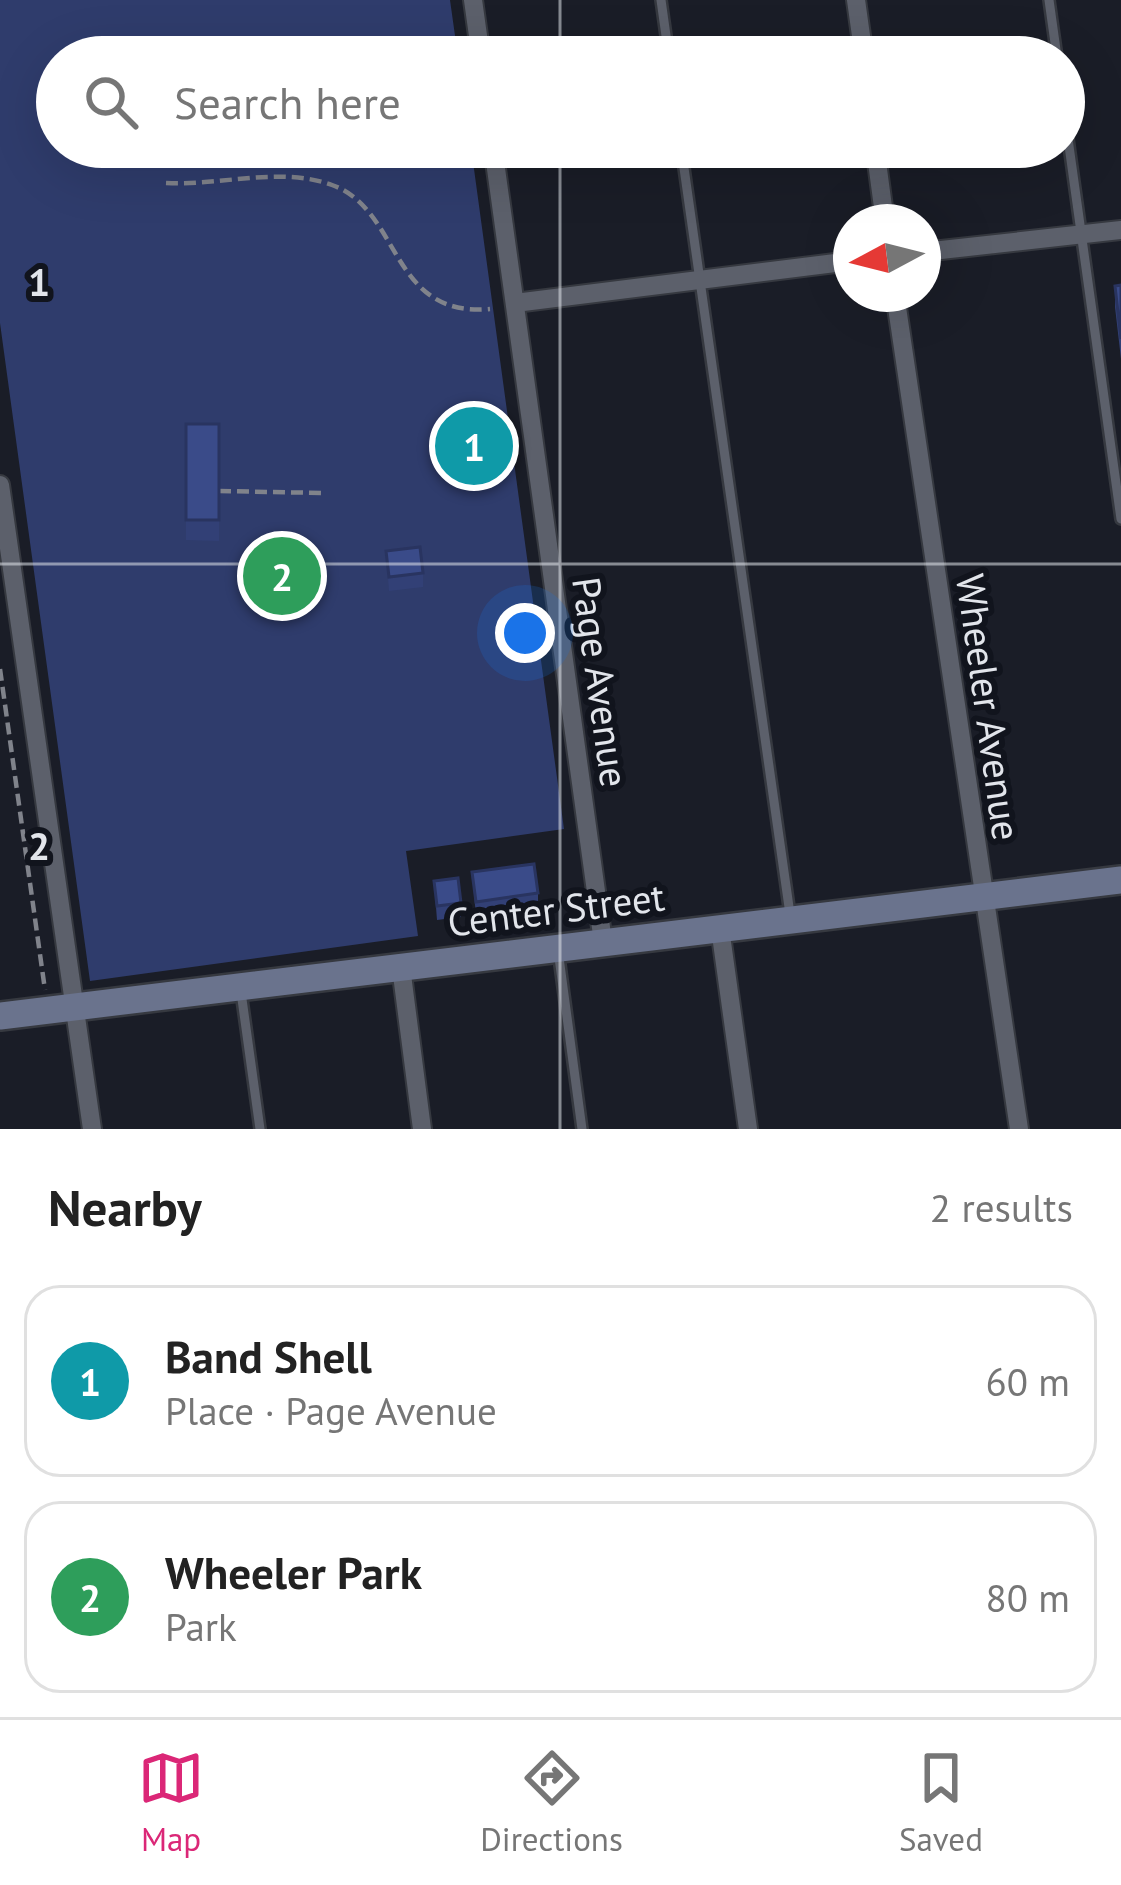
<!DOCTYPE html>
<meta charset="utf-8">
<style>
body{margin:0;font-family:"PT Sans",sans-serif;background:#f2f2f2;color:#222}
.compass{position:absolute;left:833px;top:204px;width:108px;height:108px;border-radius:50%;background:#fff;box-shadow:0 12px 48px #0002;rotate:263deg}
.you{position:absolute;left:525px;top:633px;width:42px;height:42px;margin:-30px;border:9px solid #fff;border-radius:50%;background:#1a73e8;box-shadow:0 0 0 18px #1a73e833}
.badge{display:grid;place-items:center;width:78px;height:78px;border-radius:50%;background:#db2777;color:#fff;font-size:39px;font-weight:700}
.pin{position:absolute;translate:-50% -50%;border:6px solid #fff;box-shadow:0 3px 12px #0006}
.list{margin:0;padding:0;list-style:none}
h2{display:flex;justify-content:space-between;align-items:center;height:156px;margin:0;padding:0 48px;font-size:51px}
h2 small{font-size:39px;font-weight:400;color:#767676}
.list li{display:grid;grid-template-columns:78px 1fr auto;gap:36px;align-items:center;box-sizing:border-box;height:192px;margin:0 24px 24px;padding:0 24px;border:3px solid #e0e0e0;border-radius:36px}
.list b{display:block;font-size:45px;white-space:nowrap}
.list p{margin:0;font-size:39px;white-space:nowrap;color:#767676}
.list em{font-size:39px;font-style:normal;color:#767676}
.icon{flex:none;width:66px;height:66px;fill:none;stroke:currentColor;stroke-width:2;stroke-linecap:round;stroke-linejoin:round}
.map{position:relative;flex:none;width:1121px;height:1129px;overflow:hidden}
.search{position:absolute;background:#fff;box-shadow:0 12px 48px #0002;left:36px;right:36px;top:36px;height:132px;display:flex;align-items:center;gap:30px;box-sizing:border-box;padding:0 42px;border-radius:66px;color:#767676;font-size:45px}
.sheet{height:588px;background:#fff}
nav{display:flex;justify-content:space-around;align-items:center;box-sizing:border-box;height:168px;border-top:3px solid #e0e0e0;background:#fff;font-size:33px;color:#767676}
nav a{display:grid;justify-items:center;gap:6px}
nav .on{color:#db2777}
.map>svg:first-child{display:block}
.green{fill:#2f3c6c}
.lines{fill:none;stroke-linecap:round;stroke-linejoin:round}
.lane-casing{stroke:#363940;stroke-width:14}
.street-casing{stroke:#363940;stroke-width:22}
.secondary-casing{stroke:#363940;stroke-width:32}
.path{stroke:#80838b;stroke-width:4.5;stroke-dasharray:12 6;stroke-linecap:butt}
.lane{stroke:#5c606b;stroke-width:9}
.street{stroke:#5c606b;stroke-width:18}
.secondary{stroke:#6a738d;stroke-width:27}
.wall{fill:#324076}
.shaded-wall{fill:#293460}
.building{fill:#3a4b89;stroke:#293460;stroke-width:3}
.grid{fill:none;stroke:#e2e5eb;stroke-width:3;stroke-opacity:0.55}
.labels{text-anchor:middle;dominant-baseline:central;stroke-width:12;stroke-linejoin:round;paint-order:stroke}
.street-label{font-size:39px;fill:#e2e5eb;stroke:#11141d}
.grid-label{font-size:39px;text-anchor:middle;font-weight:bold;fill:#e2e5eb;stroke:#11141d;stroke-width:12;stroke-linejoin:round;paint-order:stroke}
</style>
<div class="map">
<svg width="1121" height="1129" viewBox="0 0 1121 1129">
<rect width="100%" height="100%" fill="#1a1d27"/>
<path class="green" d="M0,0H450L458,57H57V147H471L564,829L406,851L418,936L90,981L0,323Z"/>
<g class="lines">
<g class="lane-casing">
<path id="lane" d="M661,0L669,57
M1049,0L1057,57
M1064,110L1121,519
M681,147L790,914
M558,950L582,1129
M241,992L260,1129"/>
</g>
<g class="street-casing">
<path id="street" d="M473,0L481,57
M856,0L864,57
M493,147L603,942
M875,147L885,222
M923,252L1121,230
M895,294L1019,1129
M515,303L851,261
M0,485L92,1129
M720,928L748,1129
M401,967L422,1129"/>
</g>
<g class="secondary-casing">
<path id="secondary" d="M0,1016L1121,880"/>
</g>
<path class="path" d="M166,183C220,186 280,166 332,185C402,210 389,318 490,309
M219,491L323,493
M0,669L45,990"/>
<use href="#lane" class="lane"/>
<use href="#street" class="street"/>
<use href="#secondary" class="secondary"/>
</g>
<path class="wall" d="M1121,285V359L1115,307V286Z
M466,402L486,457L472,473L456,461V447L462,440L452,432V418Z
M186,424H219V541L186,540Z
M386,551L423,573V587L389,591Z
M472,872L538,893V907L476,916Z
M434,881L461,903V917L437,920Z"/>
<path class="shaded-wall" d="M486,443V457L472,473V459Z"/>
<path class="building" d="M1121,285V339L1115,286Z
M466,402L484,415L486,443L472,459L456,447L464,437L463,427L452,418Z
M186,424H219V520H186Z
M420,547L423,573L389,577L386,551Z
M534,864L538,893L476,902L472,872Z
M458,878L461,903L437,906L434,881Z"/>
<path class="grid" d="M560,0V57M560,147V1129M0,564H1121"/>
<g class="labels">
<g class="street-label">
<text transform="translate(601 682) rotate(82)">Page Avenue</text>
<text transform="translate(989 707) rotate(82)">Wheeler Avenue</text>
<text transform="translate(556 909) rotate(-7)">Center Street</text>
</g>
</g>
<g class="grid-label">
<text x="39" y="296">1</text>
<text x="39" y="860">2</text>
</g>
</svg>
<svg class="compass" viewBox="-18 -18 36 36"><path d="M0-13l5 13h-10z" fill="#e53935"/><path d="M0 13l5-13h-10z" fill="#767676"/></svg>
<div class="you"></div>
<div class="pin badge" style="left:474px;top:446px;background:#0f9aa8">1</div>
<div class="pin badge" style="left:282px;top:576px;background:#2e9e5b">2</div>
<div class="search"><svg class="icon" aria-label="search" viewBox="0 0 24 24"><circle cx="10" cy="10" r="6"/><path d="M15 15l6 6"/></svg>Search here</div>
</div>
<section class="sheet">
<h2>Nearby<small>2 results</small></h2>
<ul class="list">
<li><span class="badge" style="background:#0f9aa8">1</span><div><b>Band Shell</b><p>Place · Page Avenue</p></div><em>60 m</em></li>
<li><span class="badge" style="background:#2e9e5b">2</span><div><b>Wheeler Park</b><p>Park</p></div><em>80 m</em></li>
</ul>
</section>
<nav>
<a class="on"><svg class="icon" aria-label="map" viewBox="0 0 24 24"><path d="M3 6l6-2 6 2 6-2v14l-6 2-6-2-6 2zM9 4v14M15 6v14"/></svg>Map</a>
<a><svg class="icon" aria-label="directions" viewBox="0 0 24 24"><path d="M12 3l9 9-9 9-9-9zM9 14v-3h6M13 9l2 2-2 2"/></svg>Directions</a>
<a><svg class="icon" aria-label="saved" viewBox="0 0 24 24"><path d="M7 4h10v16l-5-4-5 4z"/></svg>Saved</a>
</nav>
